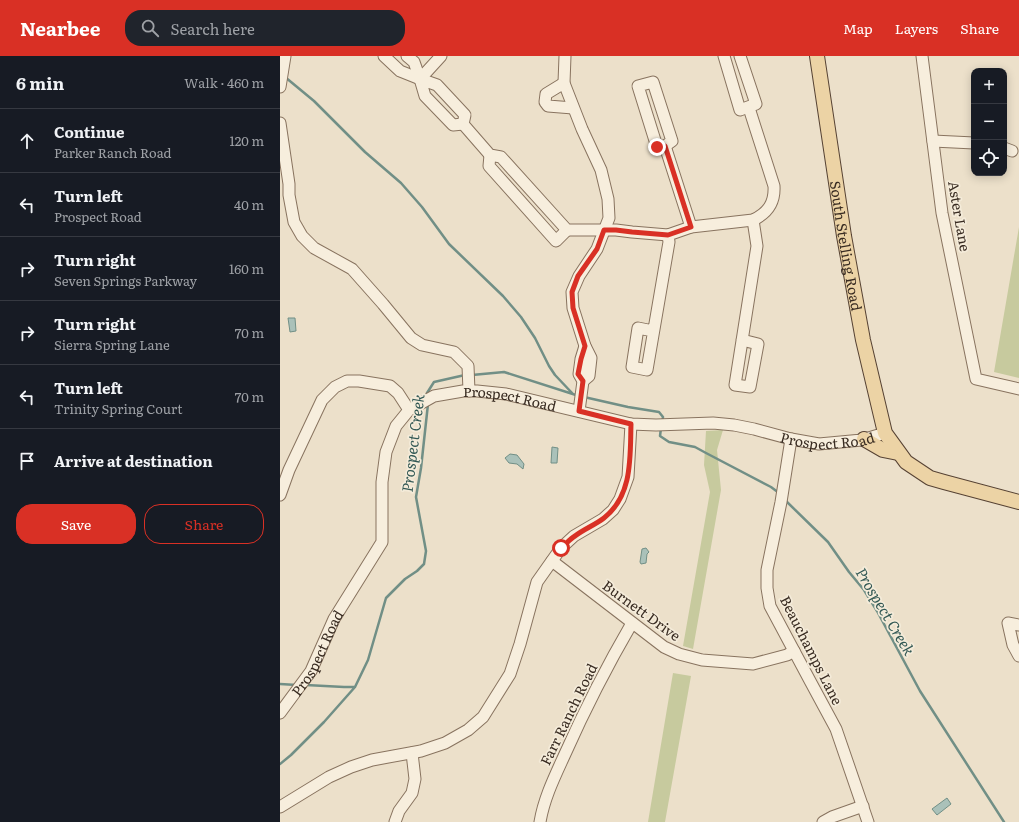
<!DOCTYPE html>
<meta charset="utf-8">
<style>
body{margin:0;font-family:Literata,serif;background:#20242c;color:#f1f3f6}
.controls{position:absolute;right:12px;top:12px;display:grid;overflow:hidden;border-radius:8px;box-shadow:0 2px 10px #0003}
.controls button{width:36px;height:36px;display:grid;place-items:center;padding:0;border:0;border-bottom:1px solid #363941;background:#171b24;color:#f1f3f6;font:20px sans-serif}
.stop{position:absolute;width:12px;height:12px;margin:-9px;border:3px solid #d93025;border-radius:50%;background:#fff}
.stop.end{background:#d93025;border-color:#fff;box-shadow:0 1px 4px #0008}
.list{margin:0;padding:0;list-style:none}
h2{display:flex;justify-content:space-between;align-items:center;height:52px;margin:0;padding:0 16px;font-size:17px}
h2 small{font-size:13px;font-weight:400;color:#9ea1a6}
.list li{display:grid;grid-template-columns:26px 1fr auto;gap:12px;align-items:center;box-sizing:border-box;height:64px;padding:0 16px;border-top:1px solid #363941}
.list b{display:block;font-size:15px;white-space:nowrap}
.list p{margin:0;font-size:13px;white-space:nowrap;color:#9ea1a6}
.list em{font-size:13px;font-style:normal;color:#9ea1a6}
.actions{display:flex;gap:8px;padding:12px 16px}
.actions a{flex:1;padding:9px 0;border:1px solid #d93025;border-radius:16px;text-align:center;font-size:14px;color:#d93025}
.actions .main{background:#d93025;color:#fff}
.icon{flex:none;width:22px;height:22px;fill:none;stroke:currentColor;stroke-width:2;stroke-linecap:round;stroke-linejoin:round}
.map{position:relative;flex:none;width:739px;height:766px;overflow:hidden}
header{display:flex;align-items:center;gap:24px;box-sizing:border-box;height:56px;padding:0 20px;background:#d93025;color:#fff}
header strong{font-size:19px}
nav{display:flex;gap:22px;margin-inline-start:auto;font-size:14px}
.search{width:280px;height:36px;background:#20242c;display:flex;align-items:center;gap:10px;box-sizing:border-box;padding:0 14px;border-radius:16px;color:#9ea1a6;font-size:15px}
main{display:flex}
aside{flex:1;background:#171b24}
.map>svg:first-child{display:block}
.green{fill:#c7ca9e}
.water{fill:#aac1b9;stroke:#718f86}
.lines{fill:none;stroke-linecap:round;stroke-linejoin:round}
.stream{stroke:#718f86;stroke-width:2.5}
.minor-casing{stroke:#88735f;stroke-width:13}
.major-casing{stroke:#564233;stroke-width:16}
.minor{stroke:#f7eedd;stroke-width:11}
.major{stroke:#ecd3a5;stroke-width:14}
.route{stroke:#d93025;stroke-width:5}
.labels{text-anchor:middle;dominant-baseline:central;stroke-width:3.5;stroke-linejoin:round;paint-order:stroke}
.street-label{font-size:14px;fill:#392c22;stroke:#f4ebd9}
.water-label{font-size:15px;font-style:italic;fill:#325854;stroke:#f4ebd9}
</style>
<header>
<strong>Nearbee</strong>
<div class="search"><svg class="icon" aria-label="search" viewBox="0 0 24 24"><circle cx="10" cy="10" r="6"/><path d="M15 15l6 6"/></svg>Search here</div>
<nav><a>Map</a><a>Layers</a><a>Share</a></nav>
</header>
<main>
<aside>
<h2>6 min<small>Walk · 460 m</small></h2>
<ul class="list">
<li><svg class="icon" aria-label="ahead" viewBox="0 0 24 24"><path d="M12 20V5M6 11l6-6 6 6"/></svg><div><b>Continue</b><p>Parker Ranch Road</p></div><em>120 m</em></li>
<li><svg class="icon" aria-label="left" viewBox="0 0 24 24"><path d="M17 20v-9H6M10 6l-5 5 5 5"/></svg><div><b>Turn left</b><p>Prospect Road</p></div><em>40 m</em></li>
<li><svg class="icon" aria-label="right" viewBox="0 0 24 24"><path d="M7 20v-9h11M14 6l5 5-5 5"/></svg><div><b>Turn right</b><p>Seven Springs Parkway</p></div><em>160 m</em></li>
<li><svg class="icon" aria-label="right" viewBox="0 0 24 24"><path d="M7 20v-9h11M14 6l5 5-5 5"/></svg><div><b>Turn right</b><p>Sierra Spring Lane</p></div><em>70 m</em></li>
<li><svg class="icon" aria-label="left" viewBox="0 0 24 24"><path d="M17 20v-9H6M10 6l-5 5 5 5"/></svg><div><b>Turn left</b><p>Trinity Spring Court</p></div><em>70 m</em></li>
<li><svg class="icon" aria-label="arrive" viewBox="0 0 24 24"><path d="M6 21V4h12l-3 4 3 4H6"/></svg><div><b>Arrive at destination</b></div></li>
</ul>
<div class="actions"><a class="main">Save</a><a>Share</a></div>
</aside>
<div class="map">
<svg width="739" height="766" viewBox="0 0 739 766">
<rect width="100%" height="100%" fill="#ece0ca"/>
<path class="green" d="M739,171V322L714,316Z
M443,374L437,394L441,434L413,593L403,590L430,436L424,409L426,375Z
M393,617L411,620L385,766H368Z"/>
<path class="water" d="M8,262H15L16,275L10,276Z
M272,391L278,392L277,407H271Z
M230,398L237,399L244,408L243,413L237,408L229,407L225,402Z
M362,493L366,492L369,496L367,498L366,507L361,508L360,506Z
M667,742L671,748L657,759L652,753Z"/>
<g class="lines">
<path class="stream" d="M5,21L34,45L85,96L121,127L142,151L169,188L223,240L241,261L255,282L269,310L275,319L293,338
M192,319L224,316L299,340
M147,341V337L154,326L185,319
M304,341L348,351L379,356L383,361L382,367
M381,372L380,380L389,386L415,391L426,397L491,431L499,437
M505,444L548,486L569,516L584,534L597,555L640,635L724,766
M0,628L17,629
M26,629L64,631H75
M0,708L11,699L44,666L75,631L88,604L106,542L125,523L137,515L144,508L146,495L136,441L141,412L148,348"/>
<g class="minor-casing">
<g id="minor">
<path d="M104,0L120,15L140,23"/>
<path d="M127,0L134,6L140,23"/>
<path d="M285,0L284,27L302,73L321,114L328,143L329,162L317,193L299,220L292,236L293,252L305,290L311,302L309,320L303,325"/>
<path d="M444,0L460,54L476,48L460,0"/>
<path d="M642,0L662,157L696,323L739,333"/>
<path d="M140,23L157,29L185,59L183,68L173,69L145,40Z"/>
<path d="M140,23L161,0"/>
<path d="M373,26L392,85L385,90L377,91L358,30Z"/>
<path d="M284,27L266,38L265,46L268,50L293,52"/>
<path d="M0,31L5,0"/>
<path d="M0,67L9,128V139L14,166L22,180L34,192L72,213L103,248L131,282L142,289L174,296L188,310L189,335"/>
<path d="M183,68L210,99L221,101L287,174H336L352,176L388,179L411,171L473,164C488,157 495,147 494,130L469,52"/>
<path d="M653,85L694,87"/>
<path d="M385,90L411,171"/>
<path d="M724,92L732,95"/>
<path d="M210,99L209,110L276,185L287,174"/>
<path d="M373,275L358,272L352,311L367,314L389,186L388,179"/>
<path d="M462,284L478,288L470,331L455,329L477,190L473,164"/>
<path d="M299,355L303,325L299,318L301,303L305,290"/>
<path d="M511,383L501,446L487,514V532L490,550L529,623L556,673L588,766"/>
<path d="M0,439L9,414L42,344L55,331L67,325H79L110,330L118,337L129,354"/>
<path d="M272,505L384,591L399,598L422,604L473,608L507,599L514,595"/>
<path d="M739,569L728,567L733,589L739,600"/>
<path id="s1" d="M0,657L31,615L54,563L102,486V426L106,396L116,370L129,354L154,340L183,335H197L226,338L351,368L376,369L433,367L454,369L474,373L511,383L539,388L582,384L605,377"/>
<path d="M0,751L49,721L71,711L92,704L141,695L165,687L188,674L203,661L230,618L240,588L257,526L281,492L294,480L323,463L333,454L340,443L348,421L351,368"/>
<path d="M115,766L119,755L132,737L135,723L132,697"/>
<path d="M260,766C264,742 275,720 285,698C305,653 327,610 352,567"/>
<path d="M543,766L552,761L583,750"/>
</g>
</g>
<g class="major-casing">
<g id="major">
<path id="s2" d="M537,0L564,180L583,284L605,377L626,406L650,422L664,426L739,446"/>
<path d="M584,383L603,394L618,397"/>
</g>
</g>
<use href="#minor" class="minor"/>
<use href="#major" class="major"/>
</g>
<g class="lines">
<path class="route" d="M281,492C286,488 290,483 295,480C304,473 315,469 324,462C353,439 350,401 351,368L299,355L303,325L298,318L301,303L305,290L293,252L292,236L298,220L317,193L324,174H336L352,176L388,179L411,171L385,90L377,91"/>
</g>
<g class="labels">
<g class="street-label">
<text transform="translate(680 160) rotate(80)">Aster Lane</text>
<text stroke="none"><textPath href="#s2" startOffset="192">South Stelling Road</textPath></text>
<text stroke="none"><textPath href="#s1" startOffset="444">Prospect Road</textPath></text>
<text stroke="none"><textPath href="#s1" startOffset="767">Prospect Road</textPath></text>
<text transform="translate(362 554) rotate(36)">Burnett Drive</text>
<text transform="translate(532 594) rotate(63)">Beauchamps Lane</text>
<text stroke="none"><textPath href="#s1" startOffset="71">Prospect Road</textPath></text>
<text transform="translate(288 658) rotate(-64)">Farr Ranch Road</text>
</g>
<g class="water-label">
<text transform="translate(132 387) rotate(-83)">Prospect Creek</text>
<text transform="translate(606 555) rotate(59)">Prospect Creek</text>
</g>
</g>
</svg>
<div class="controls">
<button>+</button>
<button>−</button>
<button><svg class="icon" aria-label="locate" viewBox="0 0 24 24"><circle cx="12" cy="12" r="6"/><path d="M12 2v4M12 18v4M2 12h4M18 12h4"/></svg></button>
</div>
<div class="stop" style="left:281px;top:492px"></div>
<div class="stop end" style="left:377px;top:91px"></div>
</div>
</main>
